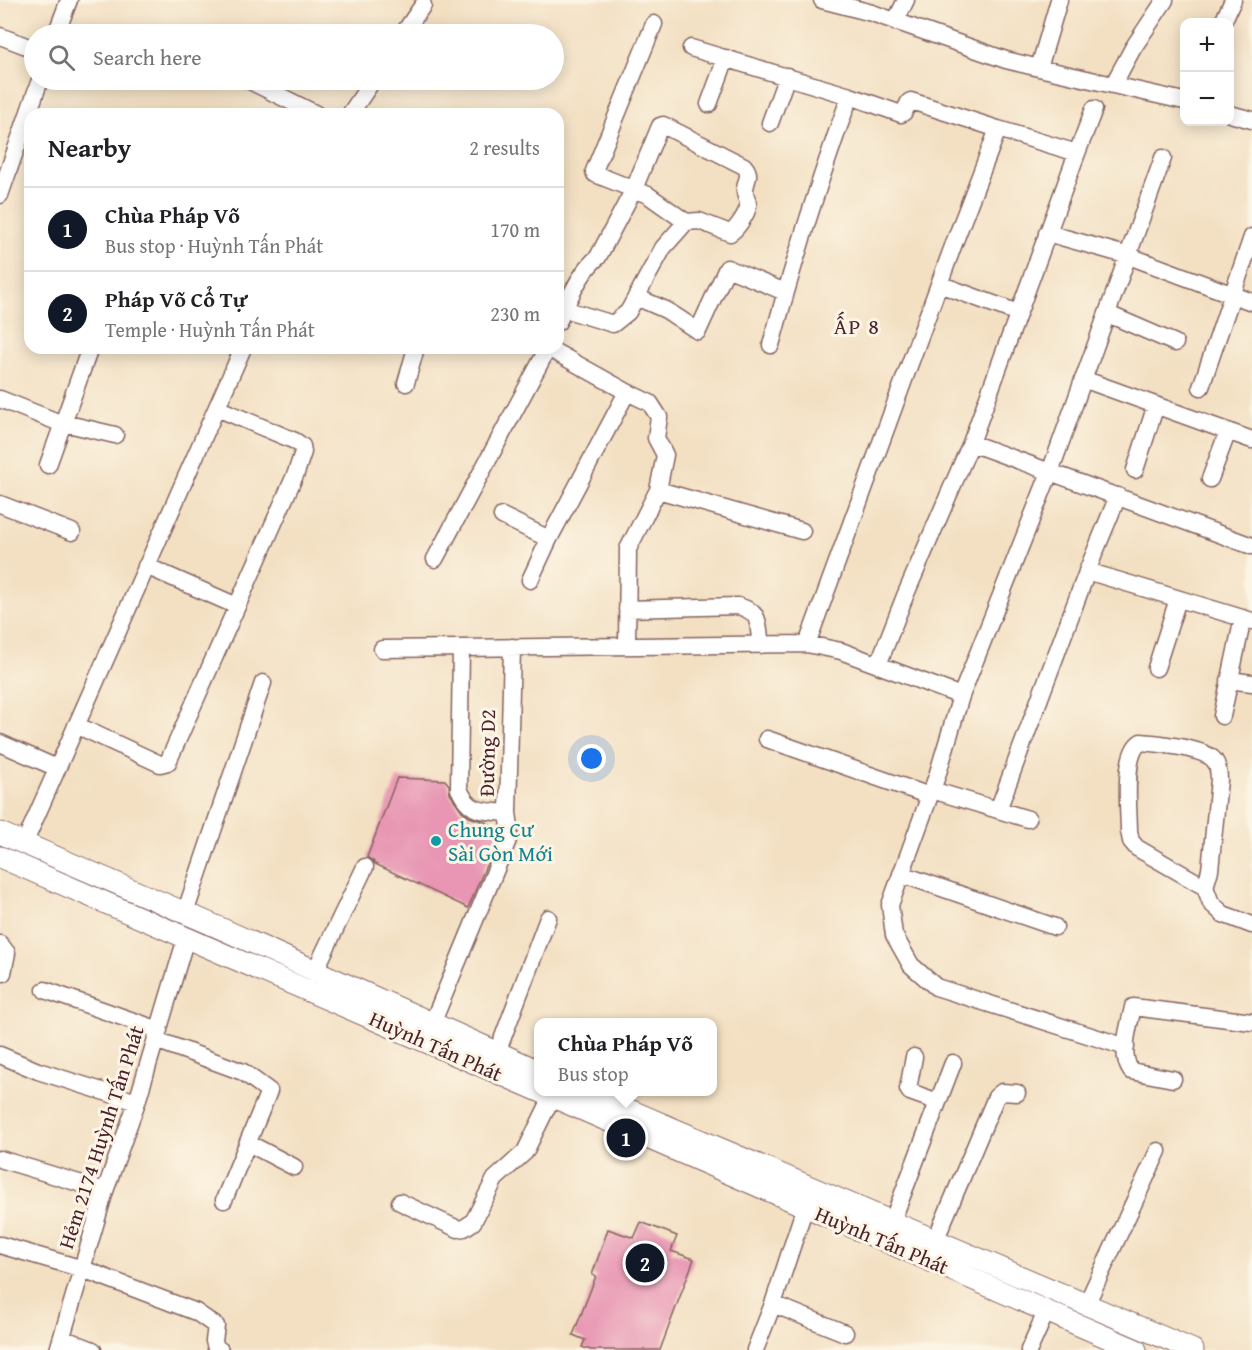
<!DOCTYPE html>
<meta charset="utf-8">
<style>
body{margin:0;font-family:"Gentium Book Plus",serif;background:#f6f6f6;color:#202124}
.controls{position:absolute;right:18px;top:18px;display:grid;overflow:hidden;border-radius:12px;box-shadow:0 3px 15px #0003}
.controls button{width:54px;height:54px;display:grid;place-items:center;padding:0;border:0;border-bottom:2px solid #e0e0e0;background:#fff;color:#202124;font:30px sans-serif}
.you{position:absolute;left:592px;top:759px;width:21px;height:21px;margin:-15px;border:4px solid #fff;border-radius:50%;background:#1a73e8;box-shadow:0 0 0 9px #1a73e833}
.badge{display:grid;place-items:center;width:39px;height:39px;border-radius:50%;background:#111827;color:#fff;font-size:20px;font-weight:700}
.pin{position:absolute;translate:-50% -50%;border:3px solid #fff;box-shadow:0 2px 6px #0006}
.popup{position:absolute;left:534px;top:1018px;width:183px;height:78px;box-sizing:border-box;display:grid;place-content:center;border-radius:12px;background:#fff;filter:drop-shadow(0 2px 4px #0005);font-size:20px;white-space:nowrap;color:#757577}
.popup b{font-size:22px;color:#202124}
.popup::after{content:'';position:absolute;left:50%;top:100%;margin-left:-12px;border:12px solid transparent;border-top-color:#fff}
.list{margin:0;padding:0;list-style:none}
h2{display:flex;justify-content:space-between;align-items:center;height:78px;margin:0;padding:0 24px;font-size:26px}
h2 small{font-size:20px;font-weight:400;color:#757577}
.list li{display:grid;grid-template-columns:39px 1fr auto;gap:18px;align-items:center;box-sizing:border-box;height:84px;padding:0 24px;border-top:2px solid #e0e0e0}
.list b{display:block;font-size:22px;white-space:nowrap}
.list p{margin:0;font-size:20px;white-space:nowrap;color:#757577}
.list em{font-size:20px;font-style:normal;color:#757577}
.icon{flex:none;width:33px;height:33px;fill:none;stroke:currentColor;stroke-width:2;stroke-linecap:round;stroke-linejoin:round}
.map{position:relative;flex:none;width:1252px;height:1350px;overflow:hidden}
.search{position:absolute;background:#fff;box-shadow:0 3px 15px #0003;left:24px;top:24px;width:540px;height:66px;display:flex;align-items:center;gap:15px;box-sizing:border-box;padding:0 21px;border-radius:33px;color:#757577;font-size:22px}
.panel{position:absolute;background:#fff;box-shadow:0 3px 15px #0003;left:24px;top:108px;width:540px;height:246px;border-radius:18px}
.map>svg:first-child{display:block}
.building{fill:#e896b3}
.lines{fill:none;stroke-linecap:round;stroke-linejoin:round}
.minor-casing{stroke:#856360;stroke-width:19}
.major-casing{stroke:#856360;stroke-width:23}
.minor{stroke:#fff;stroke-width:16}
.major{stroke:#fff;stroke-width:21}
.culture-dot{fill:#0f9aa8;stroke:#fcf5e5;stroke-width:2}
.labels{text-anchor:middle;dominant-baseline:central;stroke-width:6;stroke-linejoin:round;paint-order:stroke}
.street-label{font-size:21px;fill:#4a1f2b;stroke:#fcf5e5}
.culture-label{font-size:21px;fill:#0d838f;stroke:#fcf5e5;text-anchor:start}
.neighbourhood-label{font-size:22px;letter-spacing:1.5px;fill:#4a1f2b;stroke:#fcf5e5}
</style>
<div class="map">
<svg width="1252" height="1350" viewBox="0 0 1252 1350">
<rect width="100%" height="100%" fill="#fcf5e5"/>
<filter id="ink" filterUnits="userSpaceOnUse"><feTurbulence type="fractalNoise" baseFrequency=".0167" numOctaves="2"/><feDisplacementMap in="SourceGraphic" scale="12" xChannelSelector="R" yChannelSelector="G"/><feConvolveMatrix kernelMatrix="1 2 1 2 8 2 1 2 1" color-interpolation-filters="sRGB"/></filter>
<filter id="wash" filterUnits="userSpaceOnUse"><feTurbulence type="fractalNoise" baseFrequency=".008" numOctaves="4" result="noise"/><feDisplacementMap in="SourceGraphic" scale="24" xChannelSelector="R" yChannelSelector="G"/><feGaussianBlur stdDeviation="1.35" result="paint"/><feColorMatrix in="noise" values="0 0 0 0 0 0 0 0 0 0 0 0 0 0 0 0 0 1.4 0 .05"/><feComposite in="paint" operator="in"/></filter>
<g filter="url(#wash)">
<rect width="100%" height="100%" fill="#f3e0c3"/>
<g id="blocks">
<path class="building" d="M397,778L445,780L449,785L450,794L462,811L469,817L485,822L495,828L498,837L468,908L375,864L373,861L367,857Z
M641,1222L677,1236L671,1251L694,1259L660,1350H591L582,1347L585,1340L573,1335L596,1276L592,1275L608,1229L634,1238Z"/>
</g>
</g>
<g filter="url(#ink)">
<use href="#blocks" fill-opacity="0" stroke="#856360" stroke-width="1.5"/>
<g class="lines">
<g class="minor-casing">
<path id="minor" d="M822,0L872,13L1006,60L1039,68L1059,0
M895,22L906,0
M1223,22L1233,0
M654,24L594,171L595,174L648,195L686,222
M56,34L69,0
M403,34L423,5
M0,36L34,49
M691,48L850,96C820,177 794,261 771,345
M1039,68L1113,85L1133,48L1165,0
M248,80L316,114
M1113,85L1184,101
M850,96L901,114L904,112L909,102L911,101L998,129
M709,104L726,58
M350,114L373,80
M1230,114L1252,120
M770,123L787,76
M1077,153L1094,109
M0,195L40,80
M1047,233L1129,256L1252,302
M939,284L1018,313
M636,297L666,310L698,331L727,268L785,292
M558,305L564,309L613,324L628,312L663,248L686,222L699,221L730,233C736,230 749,212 748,204C748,199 744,195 745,189C746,179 752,175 744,166L663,125L660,126L634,189L598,257C579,273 569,300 558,322
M1108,314L1175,343
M1083,379L1252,440
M406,383L416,348
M1201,387L1252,237
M627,392L650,403L659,417L656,438L665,455L658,490
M0,399L55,421L115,435
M971,443L1252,546
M48,465L90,348
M1135,470L1156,405
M1210,479L1228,431
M0,504L72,532
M502,516L549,539L627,392L548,348
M435,559L548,348
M146,566L237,606
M1087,571L1252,621
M530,580L549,539
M627,609L738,606C762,613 757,622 761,645
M807,644L956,238L998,129L1077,153L971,443L905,596L878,665
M627,646L628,549L658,490L802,531
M382,649L461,648
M1156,668L1178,599
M1229,680L1252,683
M1222,716L1243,618
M76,725L160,764L168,762L296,473L303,452L302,446L295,441L217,408
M767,739L930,796
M0,743L57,768
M932,790L1028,819
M998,810L1090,564L1118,496
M508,813C483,810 471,815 459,789L461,648L807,644L841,651L961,696
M24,844L243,348
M901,874L1055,927
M1205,887L1137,848L1131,841L1129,831C1129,810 1122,753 1141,742C1158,743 1199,748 1212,758C1218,763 1219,772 1219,780L1210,870L1205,887L1211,903L1223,914L1252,925
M185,913L263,683
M0,944L7,953L3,973
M315,971L365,867
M45,990L159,1030
M432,1024L508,840L510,827L508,813L512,647
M156,1040L243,1072L269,1091L224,1200
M1126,1047L936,987L911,965L894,935L890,905L937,776L961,696L1050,472L1163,158
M497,1053L548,918
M0,1055L38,1071L137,1102
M914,1057L908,1089L910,1092L938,1102
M1173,1079L1131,1071C1119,1054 1129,1027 1133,1007L1252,1022
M248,1143L294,1167
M0,1159L105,1191
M400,1202L458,1229L464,1228L473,1222L495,1179L525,1152L552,1097
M892,1222L953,1063
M935,1241L996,1097L1002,1092L1017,1093
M0,1245L83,1269L196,1312L216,1326L214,1341L216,1348L220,1350
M773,1304L845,1333
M1086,1305L1158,1151
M62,1338L93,1350
M58,1350L105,1191L137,1102L186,938
M755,1350L773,1304L805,1207
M1029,1350L1046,1312"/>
</g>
<g class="major-casing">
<path id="major" d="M0,833L211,924L539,1071
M0,857L1136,1350
M587,1092L1193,1350"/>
</g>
<use href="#minor" class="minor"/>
<use href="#major" class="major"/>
</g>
</g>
<circle class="culture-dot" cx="436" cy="841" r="6"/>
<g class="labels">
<g class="street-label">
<text transform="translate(487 753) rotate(-89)">Đường D2</text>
<text transform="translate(436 1046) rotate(24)">Huỳnh Tấn Phát</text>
<text transform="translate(101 1137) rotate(-72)">Hẻm 2174 Huỳnh Tấn Phát</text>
<text transform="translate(882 1240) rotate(23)">Huỳnh Tấn Phát</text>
</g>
<g class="culture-label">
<text x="448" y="829">Chung Cư<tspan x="448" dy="24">Sài Gòn Mới</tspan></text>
</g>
<g class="neighbourhood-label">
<text x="857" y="326">ẤP 8</text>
</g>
</g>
</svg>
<div class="controls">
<button>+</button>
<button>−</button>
</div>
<div class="you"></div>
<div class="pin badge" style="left:626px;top:1138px">1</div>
<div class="popup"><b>Chùa Pháp Võ</b>Bus stop</div>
<div class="pin badge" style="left:645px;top:1263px">2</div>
<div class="search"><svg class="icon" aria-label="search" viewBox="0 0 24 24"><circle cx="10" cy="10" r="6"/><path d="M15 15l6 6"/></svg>Search here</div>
<section class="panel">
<h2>Nearby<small>2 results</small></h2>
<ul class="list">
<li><span class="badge">1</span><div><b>Chùa Pháp Võ</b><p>Bus stop · Huỳnh Tấn Phát</p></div><em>170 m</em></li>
<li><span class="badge">2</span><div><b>Pháp Võ Cổ Tự</b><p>Temple · Huỳnh Tấn Phát</p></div><em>230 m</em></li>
</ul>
</section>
</div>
